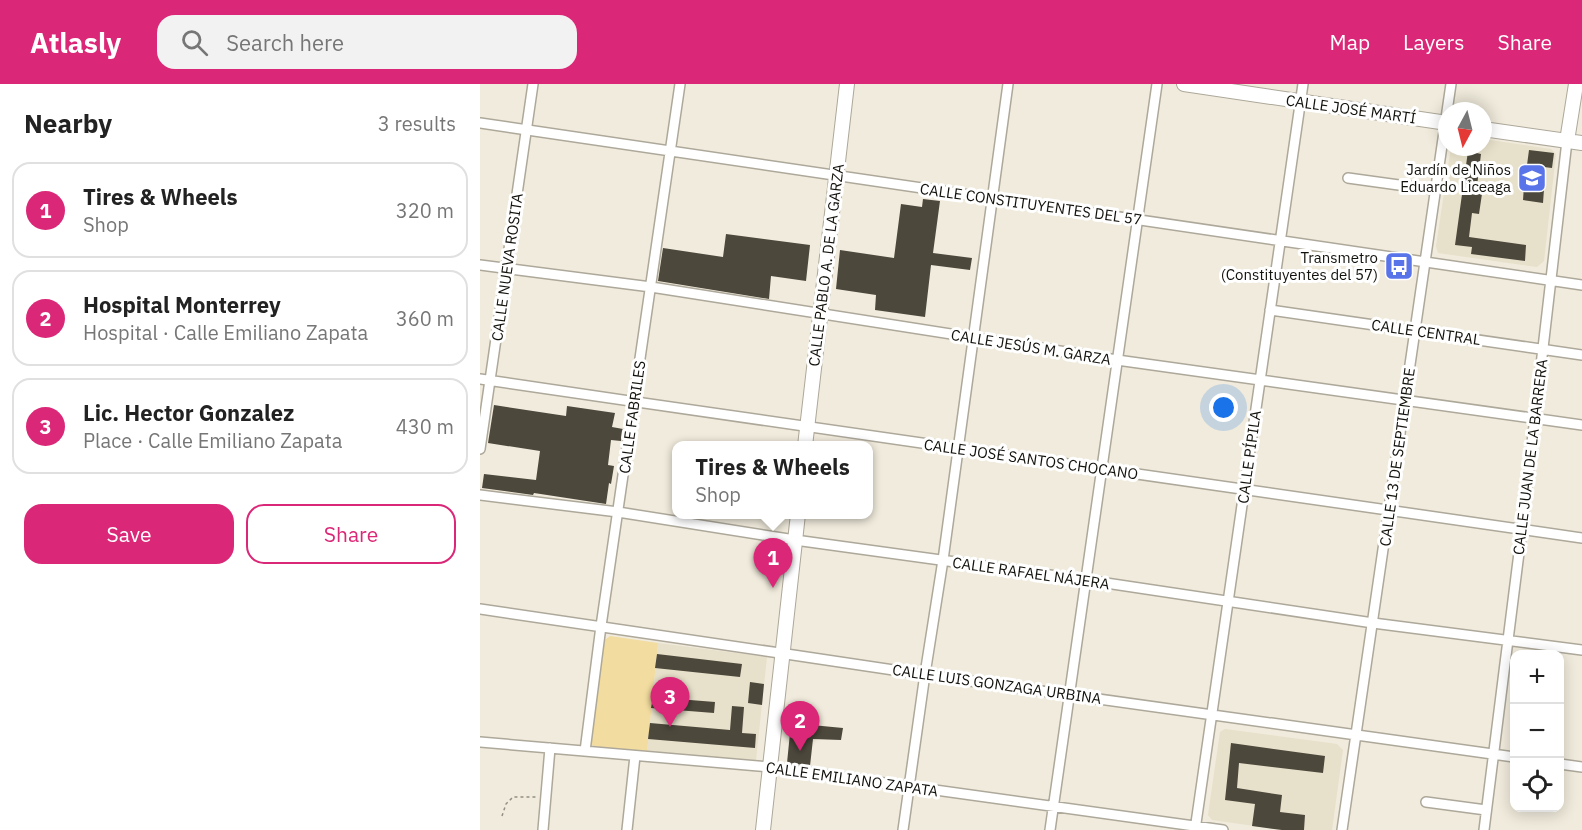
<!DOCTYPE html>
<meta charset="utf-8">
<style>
body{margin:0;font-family:"IBM Plex Sans",sans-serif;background:#f2f2f2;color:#222}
.controls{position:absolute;right:18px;bottom:18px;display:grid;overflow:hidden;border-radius:12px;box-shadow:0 3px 15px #0003}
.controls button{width:54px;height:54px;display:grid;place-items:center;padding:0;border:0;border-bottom:2px solid #e0e0e0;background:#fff;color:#222;font:30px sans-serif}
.compass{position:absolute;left:958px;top:18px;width:54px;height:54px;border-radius:50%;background:#fff;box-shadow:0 3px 15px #0003;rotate:187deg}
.you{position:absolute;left:744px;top:324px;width:21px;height:21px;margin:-15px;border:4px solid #fff;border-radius:50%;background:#1a73e8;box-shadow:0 0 0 9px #1a73e833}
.badge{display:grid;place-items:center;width:39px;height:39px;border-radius:50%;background:#db2777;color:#fff;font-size:20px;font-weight:700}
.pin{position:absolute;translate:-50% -50px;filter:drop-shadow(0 2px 3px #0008)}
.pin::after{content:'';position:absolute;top:32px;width:21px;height:18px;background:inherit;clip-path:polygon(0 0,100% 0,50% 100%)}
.popup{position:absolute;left:192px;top:357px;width:201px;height:78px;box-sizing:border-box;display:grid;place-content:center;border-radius:12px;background:#fff;filter:drop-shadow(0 2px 4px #0005);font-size:20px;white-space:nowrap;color:#767676}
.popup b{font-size:22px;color:#222}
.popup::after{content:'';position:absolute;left:50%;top:100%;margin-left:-12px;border:12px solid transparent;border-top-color:#fff}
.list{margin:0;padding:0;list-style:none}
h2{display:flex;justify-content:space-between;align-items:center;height:78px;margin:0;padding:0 24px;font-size:26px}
h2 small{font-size:20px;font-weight:400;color:#767676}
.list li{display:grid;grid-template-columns:39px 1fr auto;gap:18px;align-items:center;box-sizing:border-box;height:96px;margin:0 12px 12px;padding:0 12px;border:2px solid #e0e0e0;border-radius:18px}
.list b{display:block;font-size:22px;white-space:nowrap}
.list p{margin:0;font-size:20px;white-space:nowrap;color:#767676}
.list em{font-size:20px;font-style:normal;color:#767676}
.actions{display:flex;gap:12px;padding:18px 24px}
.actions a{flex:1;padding:14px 0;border:2px solid #db2777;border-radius:18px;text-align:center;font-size:21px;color:#db2777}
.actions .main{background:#db2777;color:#fff}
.icon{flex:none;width:33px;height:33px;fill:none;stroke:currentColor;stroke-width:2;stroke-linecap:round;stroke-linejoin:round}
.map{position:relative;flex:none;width:1102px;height:746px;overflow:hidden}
header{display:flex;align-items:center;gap:36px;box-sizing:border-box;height:84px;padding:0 30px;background:#db2777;color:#fff}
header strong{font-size:28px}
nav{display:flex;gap:33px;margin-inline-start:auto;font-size:21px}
.search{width:420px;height:54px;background:#f2f2f2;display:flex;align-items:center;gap:15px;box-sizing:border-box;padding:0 21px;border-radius:18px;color:#767676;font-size:22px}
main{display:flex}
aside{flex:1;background:#fff}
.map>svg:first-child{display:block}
.built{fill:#e7e0ca}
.green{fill:#f2dc9f}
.building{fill:#4c483c}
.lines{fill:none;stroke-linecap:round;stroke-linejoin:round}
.street-casing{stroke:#ada89a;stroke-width:12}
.secondary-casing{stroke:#ada89a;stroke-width:16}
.path{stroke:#938f84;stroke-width:1.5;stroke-dasharray:3 3;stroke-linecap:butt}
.street{stroke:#fff;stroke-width:9}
.secondary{stroke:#fff;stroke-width:14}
.labels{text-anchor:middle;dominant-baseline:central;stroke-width:6;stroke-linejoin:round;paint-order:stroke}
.street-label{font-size:15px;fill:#12110c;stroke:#fff}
.poi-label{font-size:15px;fill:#12110c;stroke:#fff;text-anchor:end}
</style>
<header>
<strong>Atlasly</strong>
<div class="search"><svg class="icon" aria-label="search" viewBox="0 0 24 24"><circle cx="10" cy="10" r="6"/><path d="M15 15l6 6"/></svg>Search here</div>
<nav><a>Map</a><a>Layers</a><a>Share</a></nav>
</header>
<main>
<aside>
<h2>Nearby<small>3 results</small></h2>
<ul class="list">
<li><span class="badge">1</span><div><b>Tires &amp; Wheels</b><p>Shop</p></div><em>320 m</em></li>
<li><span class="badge">2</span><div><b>Hospital Monterrey</b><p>Hospital · Calle Emiliano Zapata</p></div><em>360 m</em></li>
<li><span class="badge">3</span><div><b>Lic. Hector Gonzalez</b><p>Place · Calle Emiliano Zapata</p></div><em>430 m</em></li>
</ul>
<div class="actions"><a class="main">Save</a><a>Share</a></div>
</aside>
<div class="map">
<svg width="1102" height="746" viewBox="0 0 1102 746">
<rect width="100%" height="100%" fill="#f0ebdc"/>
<path class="built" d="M1003,55L1071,65L1076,70L1064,177L1057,183L958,169L956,162L971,63H1003Z
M178,559L287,573L276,676L167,668Z
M745,645L857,660L863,666L852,746H802L732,736L728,731L740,648Z"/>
<path class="green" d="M130,552L178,559L167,668L114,663L109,657L125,556Z"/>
<path class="building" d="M1049,66L1074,69L1072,84L1047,81Z
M988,67L1001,70L997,102L1003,103L999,130L992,129L989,153L1046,161L1045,177L991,170L992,163L975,161Z
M1044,102L1064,105L1063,119L1043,116Z
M443,115L460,117L453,169L492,174L490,186L451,181L445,233L395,226L396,211L356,205L360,166L414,174L421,120L442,123Z
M246,150L330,161L326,197L291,192L289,215L178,197L183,164L243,173Z
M14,321L86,332L87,322L135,329L132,343L143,345L141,357L131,356L128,381L134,382L131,400L129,399L126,420L54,409L53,411L2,404L4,390L56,396L60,367L8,359Z
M177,570L262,580L260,593L175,584Z
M270,598L284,600L282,621L268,619Z
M173,613L235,618L234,629L171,624Z
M252,622L264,623L262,649L276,650L275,664L168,655L170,639L250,646Z
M311,639L363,644L361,656L333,655L330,682L307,679Z
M751,659L845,672L843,689L759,679L757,704L802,711L800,728L825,731L824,746H802L772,742L775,720L745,716Z"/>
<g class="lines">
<g class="street-casing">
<path id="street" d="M0,39L1102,201
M868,94L955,106
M0,181L171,203L637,276L1102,341
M790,226L1102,271
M0,295C367,349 734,402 1102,454
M0,365L53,0
M0,411L138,428L315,456L606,496L893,539L1102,566
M0,525C149,546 298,569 447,591C643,618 839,644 1034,673
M0,658L290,683L743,746
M105,667L121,542L200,0
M1080,680L1102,683
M946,718L1006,726
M63,746L70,664
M147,746L155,672
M423,746L445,590L463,476L528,0
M570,746L677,0
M715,746L823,0
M862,746L971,0
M1004,746L1042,445L1087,57"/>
</g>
<g class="secondary-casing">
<path id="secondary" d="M704,0L967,39
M1003,45L1102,59
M1087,57L1096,0
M325,362L367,0
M283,746L318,430"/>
</g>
<path class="path" d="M22,732L26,720L33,713H56"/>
<use href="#street" class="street"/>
<use href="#secondary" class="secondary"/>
</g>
<defs>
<g id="school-square" transform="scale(1.5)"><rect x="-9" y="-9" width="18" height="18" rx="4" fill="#5973e9" stroke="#fff"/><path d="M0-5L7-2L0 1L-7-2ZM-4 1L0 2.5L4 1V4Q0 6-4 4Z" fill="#fff"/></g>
<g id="bus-square" transform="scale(1.5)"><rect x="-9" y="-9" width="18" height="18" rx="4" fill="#5973e9" stroke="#fff"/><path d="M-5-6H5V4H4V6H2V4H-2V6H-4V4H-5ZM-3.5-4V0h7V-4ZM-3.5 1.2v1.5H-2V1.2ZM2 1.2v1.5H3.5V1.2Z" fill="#fff"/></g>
</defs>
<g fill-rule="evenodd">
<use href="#school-square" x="1052" y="94"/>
<use href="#bus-square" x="919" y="182"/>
</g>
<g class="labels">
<g class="street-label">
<text transform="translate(871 25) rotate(8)">CALLE JOSÉ MARTÍ</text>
<text transform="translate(551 120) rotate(8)">CALLE CONSTITUYENTES DEL 57</text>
<text transform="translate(346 181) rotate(-83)">CALLE PABLO A. DE LA GARZA</text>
<text transform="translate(27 183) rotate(-82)">CALLE NUEVA ROSITA</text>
<text transform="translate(946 248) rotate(8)">CALLE CENTRAL</text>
<text transform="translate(551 263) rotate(9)">CALLE JESÚS M. GARZA</text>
<text transform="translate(152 333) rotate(-82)">CALLE FABRILES</text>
<text transform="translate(769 373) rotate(-82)">CALLE PÍPILA</text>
<text transform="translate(917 373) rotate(-82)">CALLE 13 DE SEPTIEMBRE</text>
<text transform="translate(1050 373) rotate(-83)">CALLE JUAN DE LA BARRERA</text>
<text transform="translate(551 375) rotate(8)">CALLE JOSÉ SANTOS CHOCANO</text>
<text transform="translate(551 489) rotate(8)">CALLE RAFAEL NÁJERA</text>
<text transform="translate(517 600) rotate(8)">CALLE LUIS GONZAGA URBINA</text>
<text transform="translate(372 695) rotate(8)">CALLE EMILIANO ZAPATA</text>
</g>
<g class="poi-label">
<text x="1031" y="85">Jardín de Niños<tspan x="1031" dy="17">Eduardo Liceaga</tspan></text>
<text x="898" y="173">Transmetro<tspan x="898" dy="17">(Constituyentes del 57)</tspan></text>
</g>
</g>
</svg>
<div class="controls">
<button>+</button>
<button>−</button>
<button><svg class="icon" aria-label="locate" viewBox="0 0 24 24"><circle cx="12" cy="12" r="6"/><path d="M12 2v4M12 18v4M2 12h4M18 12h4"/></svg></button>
</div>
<svg class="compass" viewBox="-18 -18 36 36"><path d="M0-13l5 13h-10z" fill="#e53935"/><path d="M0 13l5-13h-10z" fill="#767676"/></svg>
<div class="you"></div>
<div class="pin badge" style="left:293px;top:504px">1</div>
<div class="popup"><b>Tires &amp; Wheels</b>Shop</div>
<div class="pin badge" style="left:320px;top:667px">2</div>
<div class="pin badge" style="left:190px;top:643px">3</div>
</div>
</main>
